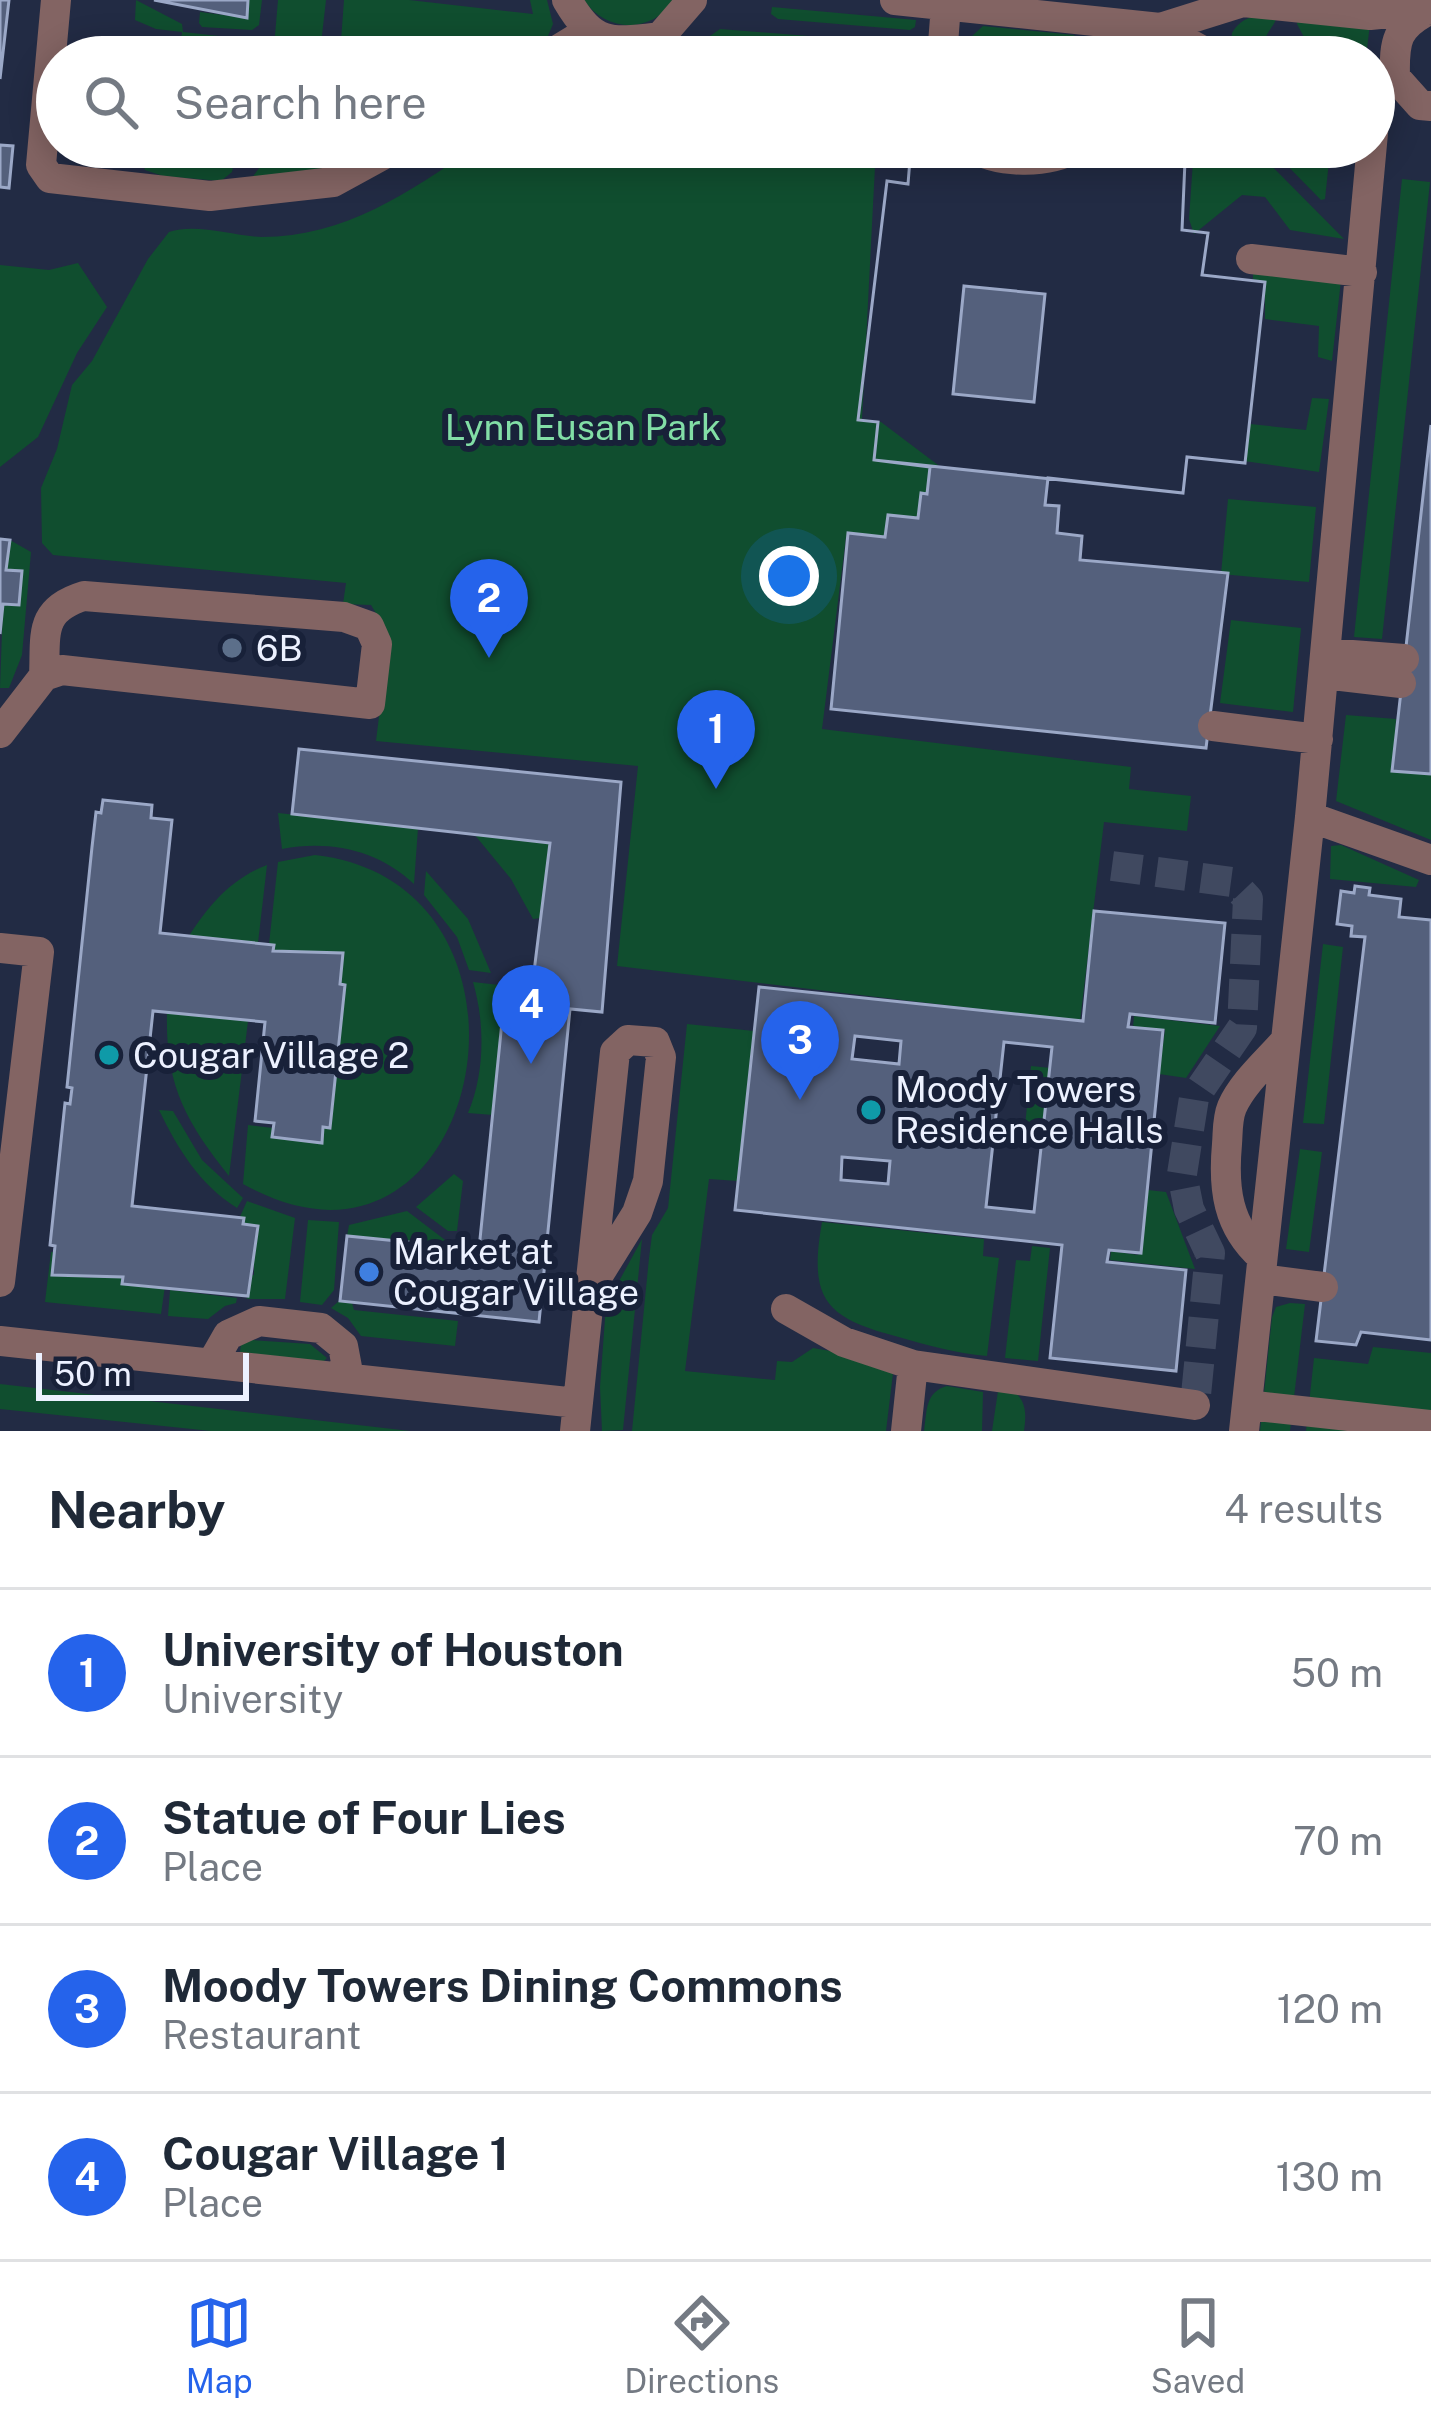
<!DOCTYPE html>
<style>
body{margin:0;font-family:"Public Sans",sans-serif;background:#f6f6f7;color:#1f2937}
.scale{position:absolute;left:36px;bottom:30px;width:213px;box-sizing:border-box;padding-left:12px;border:6px solid #ecf1ff;border-top:0;font-size:33px;line-height:42px;white-space:nowrap;color:#ecf1ff;-webkit-text-stroke:9px #182139;paint-order:stroke}
.you{position:absolute;left:789px;top:576px;width:42px;height:42px;margin:-30px;border:9px solid #fff;border-radius:50%;background:#1a73e8;box-shadow:0 0 0 18px #1a73e833}
.badge{display:grid;place-items:center;width:78px;height:78px;border-radius:50%;background:#2563eb;color:#fff;font-size:39px;font-weight:700}
.pin{position:absolute;translate:-50% -99px;filter:drop-shadow(0 3px 6px #0008)}
.pin::after{content:'';position:absolute;top:63px;width:42px;height:36px;background:inherit;clip-path:polygon(0 0,100% 0,50% 100%)}
.list{margin:0;padding:0;list-style:none}
h2{display:flex;justify-content:space-between;align-items:center;height:156px;margin:0;padding:0 48px;font-size:51px}
h2 small{font-size:39px;font-weight:400;color:#747a83}
.list li{display:grid;grid-template-columns:78px 1fr auto;gap:36px;align-items:center;box-sizing:border-box;height:168px;padding:0 48px;border-top:3px solid #e0e1e3}
.list b{display:block;font-size:45px;white-space:nowrap}
.list p{margin:0;font-size:39px;white-space:nowrap;color:#747a83}
.list em{font-size:39px;font-style:normal;color:#747a83}
.icon{flex:none;width:66px;height:66px;fill:none;stroke:currentColor;stroke-width:2;stroke-linecap:round;stroke-linejoin:round}
.map{position:relative;flex:none;width:1431px;height:1431px;overflow:hidden}
.search{position:absolute;background:#fff;box-shadow:0 6px 30px #0003;left:36px;right:36px;top:36px;height:132px;display:flex;align-items:center;gap:30px;box-sizing:border-box;padding:0 42px;border-radius:66px;color:#747a83;font-size:45px}
.sheet{height:828px;background:#fff}
nav{display:flex;justify-content:space-around;align-items:center;box-sizing:border-box;height:168px;border-top:3px solid #e0e1e3;background:#fff;font-size:33px;color:#747a83}
nav a{display:grid;justify-items:center;gap:6px}
nav .on{color:#2563eb}
.map>svg:first-child{display:block}
.green{fill:#104e2f}
.building{fill:#54607c;stroke:#9ba8c7;stroke-width:3;fill-rule:evenodd}
.lines{fill:none;stroke-linecap:round;stroke-linejoin:round}
.minor-tunnel{stroke:#404960;stroke-width:30;stroke-dasharray:30 15;stroke-linecap:butt}
.minor{stroke:#836463;stroke-width:30}
.service-dot{fill:#5c6f8a;stroke:#182139;stroke-width:4.5}
.culture-dot{fill:#0f9aa8;stroke:#182139;stroke-width:4.5}
.shop-dot{fill:#3f7fe0;stroke:#182139;stroke-width:4.5}
.labels{text-anchor:middle;dominant-baseline:central;stroke-width:12;stroke-linejoin:round;paint-order:stroke}
.park-label{font-size:36px;fill:#82dea6;stroke:#182139}
.poi-label{font-size:36px;fill:#ecf1ff;stroke:#182139;text-anchor:start}
</style>
<div class="map">
<svg width="1431" height="1431" viewBox="0 0 1431 1431">
<rect width="100%" height="100%" fill="#222b44"/>
<path class="green" d="M136,0L182,24L183,32L246,39L252,43V57H179L182,32L156,29L135,20Z
M248,0H262L259,25L252,30L202,27L199,23L200,12L246,18Z
M278,0H326L320,53L274,47Z
M344,0H409L533,14L530,0H547L553,24L548,36L511,57L340,54Z
M584,0H674C652,34 606,33 584,0Z
M772,7L916,20L915,27L910,30L778,19L771,14Z
M1278,12C1276,31 1254,36 1272,57H1243L1231,43L1232,33C1242,15 1259,15 1278,12Z
M1298,15L1370,24L1366,57H1297L1306,41L1297,24Z
M983,26L1074,35L1081,46L972,36Z
M720,29L896,43L895,57H680Z
M168,147H237L232,172L221,181L163,176L145,170L141,156L167,159Z
M275,147H329L331,164L323,171L251,179Z
M475,147H876L862,419L881,422L938,465L920,522L885,541L846,537L822,729L1131,767L1129,789L1191,796L1187,831L1104,822L1080,1021L617,966L638,766L376,741L389,635L371,605L343,604L346,583L53,555L42,543L41,488L57,449L72,385L92,361L148,259L169,232C197,223 232,236 262,237C344,237 410,192 475,147Z
M1103,147H1253L1344,239L1290,230L1265,197L1242,195L1194,234L1189,219L1193,161L1101,153Z
M1269,147H1318L1330,152L1325,199L1321,200Z
M1402,179L1430,182L1382,639L1354,637Z
M78,263L107,307L77,353L38,437L0,467V265L49,270Z
M1253,273L1341,280L1332,361L1318,357L1319,326L1265,319V282L1253,279Z
M1312,398L1329,399L1319,472L1244,461L1250,424L1306,430Z
M1228,499L1316,507L1309,582L1221,574Z
M10,540L31,552L22,655L9,688H0L3,604H19L22,571L6,570Z
M1231,620L1301,628L1293,712L1220,703Z
M1346,715L1396,719L1393,769L1431,773V840L1336,801Z
M278,813L418,828L414,884C378,850 330,840 282,849Z
M474,834L550,843L541,918L533,919L511,879Z
M1341,845L1419,880L1416,887L1330,879L1331,846Z
M315,855C570,884 482,1319 243,1184L248,1125L273,1128V1138L322,1142L343,954L273,951L274,945L269,944L278,862Z
M267,865L258,943L189,936C209,905 231,879 267,865Z
M426,871L468,919L491,973L469,970L457,937L424,895Z
M1323,944L1343,947L1324,1124L1303,1123Z
M473,982L508,986L493,1115L468,1113C485,1073 485,1023 473,982Z
M167,1012L248,1021L229,1176C185,1121 165,1084 167,1012Z
M1134,1016L1220,1026L1186,1078L1159,1074L1165,1030L1133,1028Z
M687,1024L754,1031L738,1181L709,1179L685,1371L775,1380L777,1361L792,1362L813,1348L842,1353L893,1373L886,1431H632L649,1258L652,1235L668,1208Z
M1031,1066L1051,1068L1043,1148L1023,1146Z
M159,1110L173,1111L202,1160L243,1198L237,1208C199,1184 178,1149 159,1110Z
M1300,1149L1322,1152L1309,1252L1286,1249Z
M454,1174L463,1181L457,1231H448L416,1207Z
M1148,1190L1166,1192L1195,1269L1110,1260L1111,1251L1138,1255Z
M247,1201L295,1218L285,1299H247L248,1275H254V1226H243L239,1219Z
M407,1211L453,1246L347,1236L349,1225Z
M308,1220L339,1222L334,1290L322,1305L300,1302Z
M822,1222L984,1239L983,1256L999,1258L987,1356C955,1353 926,1345 895,1336C823,1317 809,1297 822,1222Z
M642,1239L623,1430L602,1431L600,1387L606,1305Z
M1032,1246L1050,1248L1038,1361L1005,1358L1016,1260L1030,1261Z
M51,1252H56L55,1274L90,1278L92,1271L165,1286L161,1314L45,1302Z
M170,1290L237,1298L236,1303L225,1306L208,1319L168,1316Z
M339,1301L352,1303L354,1310L458,1321L455,1346L361,1336L348,1318L331,1308Z
M1290,1303L1305,1304L1290,1431H1260L1272,1317L1276,1307Z
M251,1340L310,1344L327,1358L323,1362L240,1353L241,1343Z
M1373,1347L1431,1353V1431H1306L1314,1358L1368,1364Z
M0,1384L410,1431H211L0,1409Z
M947,1386L983,1392L982,1431H924C927,1411 925,1392 947,1386Z
M998,1391L1016,1393C1027,1404 1026,1416 1024,1431H992Z"/>
<path class="building" d="M0,0H9L0,79Z
M154,0H248L247,18Z
M0,145L13,146L9,188L0,187Z
M911,147H1047L1185,161L1182,230L1208,233L1202,275L1265,282L1245,463L1187,457L1183,493L1048,478L1045,505L1059,506L1057,533L1082,536L1080,560L1228,573L1206,748L831,709L848,533L885,537L888,515L918,518L921,493L927,494L930,467L874,460L878,422L858,420L887,181L908,184Z
M911,147H1047L1185,161L1182,230L1208,233L1202,275L1265,282L1245,463L1187,457L1183,493L874,460L878,422L858,420L887,181L908,184ZM964,286L1045,294L1034,402L953,394Z
M1431,425V774L1392,771Z
M0,539L10,540L6,570L22,571L19,605L3,604L0,634Z
M299,749L621,782L602,1012L570,1009L539,1322L340,1301L347,1236L479,1249L504,1002L530,1004L550,843L292,814Z
M103,800L152,805L151,818L172,820L160,933L274,945L273,951L343,953L340,984L345,985L330,1128L323,1127L322,1143L272,1137L274,1123L255,1121L265,1022L153,1011L132,1206L244,1218L243,1224L258,1226L248,1296L122,1284L123,1277L52,1275L55,1246L50,1245L65,1103L70,1104L72,1088L67,1087L92,847L96,812L101,813Z
M1355,886L1370,888L1369,895L1401,899L1399,917L1431,920V1340L1361,1332L1356,1345L1316,1341L1365,937L1351,936L1352,926L1337,924L1341,891L1354,893Z
M1094,911L1225,923L1215,1023L1130,1014L1128,1027L1163,1030L1141,1253L1109,1250L1107,1262L1186,1270L1176,1371L1050,1358L1062,1245L735,1210L759,987L1083,1021ZM855,1036L901,1041L899,1064L852,1059ZM1004,1042L1052,1047L1034,1212L986,1207ZM842,1157L890,1161L888,1184L841,1180Z"/>
<g class="lines">
<path class="minor-tunnel" d="M1112,866L1232,882L1248,899L1242,1028L1194,1098L1182,1174L1189,1209L1210,1253L1195,1405"/>
<path class="minor" d="M56,0L41,165L50,178L210,196L333,182L397,147
M567,0C594,46 610,43 660,37L692,0
M895,0L1160,28L1214,57
M1431,9C1396,26 1394,41 1395,77L1420,105L1431,106
M1160,28L1243,2L1370,15L1431,9
M546,57L587,32
M942,57L946,5
M1105,57L1108,23
M972,147C1000,165 1050,163 1077,147
M1251,259L1362,272
M1326,653L1404,659
M1324,674L1401,683
M1213,726L1318,739
M0,733L44,676L62,670L370,704L377,644L369,626L344,617L84,596C38,610 46,635 44,676
M1310,817L1431,860
M0,948L39,952L0,1282
M1262,1257C1227,1226 1223,1188 1227,1144C1228,1132 1227,1119 1232,1107C1243,1082 1269,1060 1286,1040
M1261,1279L1323,1287
M786,1309L844,1342L913,1365L1195,1405
M0,1341L577,1403
M212,1363L228,1335L259,1321L321,1328L343,1346L349,1378
M1247,1405L1431,1425
M575,1431L615,1052L628,1040L655,1042L661,1057L648,1181L637,1213L589,1290
M906,1431L913,1365
M1244,1431L1310,817L1374,122"/>
</g>
<circle class="service-dot" cx="232" cy="648" r="12"/>
<g class="culture-dot">
<circle cx="109" cy="1055" r="12"/>
<circle cx="871" cy="1110" r="12"/>
</g>
<circle class="shop-dot" cx="369" cy="1272" r="12"/>
<g class="labels">
<g class="park-label">
<text x="583" y="427">Lynn Eusan Park</text>
</g>
<g class="poi-label">
<text x="256" y="648">6B</text>
<text x="133" y="1055">Cougar Village 2</text>
<text x="895" y="1089">Moody Towers<tspan x="895" dy="41">Residence Halls</tspan></text>
<text x="393" y="1251">Market at<tspan x="393" dy="41">Cougar Village</tspan></text>
</g>
</g>
</svg>
<div class="scale">50 m</div>
<div class="you"></div>
<div class="pin badge" style="left:716px;top:789px">1</div>
<div class="pin badge" style="left:489px;top:658px">2</div>
<div class="pin badge" style="left:800px;top:1100px">3</div>
<div class="pin badge" style="left:531px;top:1064px">4</div>
<div class="search"><svg class="icon" aria-label="search" viewBox="0 0 24 24"><circle cx="10" cy="10" r="6"/><path d="M15 15l6 6"/></svg>Search here</div>
</div>
<section class="sheet">
<h2>Nearby<small>4 results</small></h2>
<ul class="list">
<li><span class="badge">1</span><div><b>University of Houston</b><p>University</p></div><em>50 m</em></li>
<li><span class="badge">2</span><div><b>Statue of Four Lies</b><p>Place</p></div><em>70 m</em></li>
<li><span class="badge">3</span><div><b>Moody Towers Dining Commons</b><p>Restaurant</p></div><em>120 m</em></li>
<li><span class="badge">4</span><div><b>Cougar Village 1</b><p>Place</p></div><em>130 m</em></li>
</ul>
</section>
<nav>
<a class="on"><svg class="icon" aria-label="map" viewBox="0 0 24 24"><path d="M3 6l6-2 6 2 6-2v14l-6 2-6-2-6 2zM9 4v14M15 6v14"/></svg>Map</a>
<a><svg class="icon" aria-label="directions" viewBox="0 0 24 24"><path d="M12 3l9 9-9 9-9-9zM9 14v-3h6M13 9l2 2-2 2"/></svg>Directions</a>
<a><svg class="icon" aria-label="saved" viewBox="0 0 24 24"><path d="M7 4h10v16l-5-4-5 4z"/></svg>Saved</a>
</nav>
